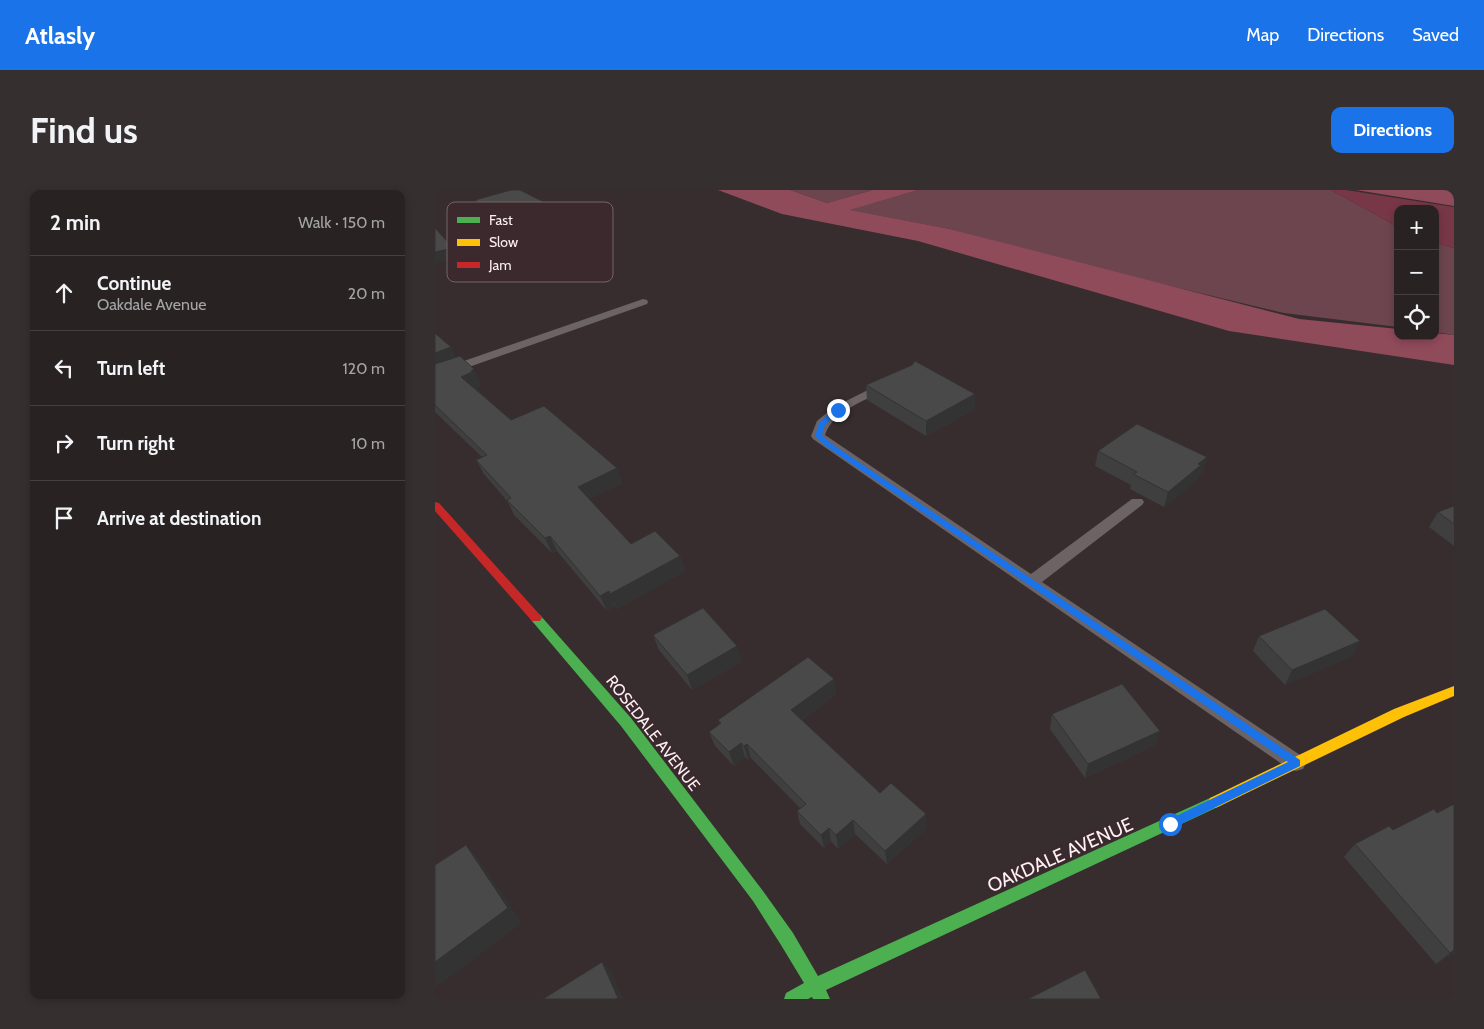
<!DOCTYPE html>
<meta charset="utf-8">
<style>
body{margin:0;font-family:Cabin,sans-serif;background:#352f30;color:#f1f3f6}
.controls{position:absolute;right:15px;top:15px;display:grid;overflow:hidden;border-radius:10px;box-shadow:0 2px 8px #0003}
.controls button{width:45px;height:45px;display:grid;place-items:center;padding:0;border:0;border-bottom:1px solid #453f41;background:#292223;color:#f1f3f6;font:25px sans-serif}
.stop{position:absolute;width:15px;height:15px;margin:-11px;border:4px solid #1a73e8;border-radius:50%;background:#fff}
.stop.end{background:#1a73e8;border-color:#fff;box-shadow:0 1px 5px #0008}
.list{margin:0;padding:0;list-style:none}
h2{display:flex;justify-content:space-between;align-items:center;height:65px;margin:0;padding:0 20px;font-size:21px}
h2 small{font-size:16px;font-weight:400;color:#a5a4a6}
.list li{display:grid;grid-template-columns:32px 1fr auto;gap:15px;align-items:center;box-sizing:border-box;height:75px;padding:0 20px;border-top:1px solid #453f41}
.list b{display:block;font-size:19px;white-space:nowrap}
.list p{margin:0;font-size:16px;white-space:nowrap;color:#a5a4a6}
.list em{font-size:16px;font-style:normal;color:#a5a4a6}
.icon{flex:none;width:28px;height:28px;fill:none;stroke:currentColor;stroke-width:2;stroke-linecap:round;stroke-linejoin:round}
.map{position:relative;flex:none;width:1019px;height:809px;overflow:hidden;border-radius:10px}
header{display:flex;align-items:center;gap:30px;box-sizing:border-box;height:70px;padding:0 25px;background:#1a73e8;color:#fff}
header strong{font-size:24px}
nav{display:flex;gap:28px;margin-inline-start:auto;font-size:18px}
.intro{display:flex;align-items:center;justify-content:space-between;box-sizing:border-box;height:120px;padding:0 30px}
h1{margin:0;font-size:35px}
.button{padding:12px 22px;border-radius:10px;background:#1a73e8;color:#fff;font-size:18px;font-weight:700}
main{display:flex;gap:30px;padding:0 30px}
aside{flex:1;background:#292223;border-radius:10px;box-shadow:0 2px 8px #0003}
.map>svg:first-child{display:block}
.green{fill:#6d454e}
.forest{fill:#783747}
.water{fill:#904b5b}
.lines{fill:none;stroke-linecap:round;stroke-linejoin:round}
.lane{fill:#6c6365;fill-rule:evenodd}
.fast{fill:#4caf50;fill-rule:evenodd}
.slow{fill:#ffc107;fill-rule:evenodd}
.jam{fill:#c62828;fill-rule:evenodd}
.wall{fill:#403f40}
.shaded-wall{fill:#343334}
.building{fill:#4a494a;stroke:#343334}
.route{fill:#1a73e8}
.labels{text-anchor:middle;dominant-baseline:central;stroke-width:4;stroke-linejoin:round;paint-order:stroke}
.street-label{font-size:16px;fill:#fcf0f2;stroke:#3b292d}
.near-street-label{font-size:19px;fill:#fcf0f2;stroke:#3b292d}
.key{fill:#3b292d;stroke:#756568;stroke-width:1}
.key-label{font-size:14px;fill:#fcf0f2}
</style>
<header>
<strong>Atlasly</strong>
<nav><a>Map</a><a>Directions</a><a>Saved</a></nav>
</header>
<div class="intro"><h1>Find us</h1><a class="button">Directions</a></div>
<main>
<aside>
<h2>2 min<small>Walk · 150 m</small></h2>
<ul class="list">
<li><svg class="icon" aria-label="ahead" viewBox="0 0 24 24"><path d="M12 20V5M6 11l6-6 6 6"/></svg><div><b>Continue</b><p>Oakdale Avenue</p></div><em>20 m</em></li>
<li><svg class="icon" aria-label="left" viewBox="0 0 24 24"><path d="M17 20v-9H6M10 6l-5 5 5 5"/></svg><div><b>Turn left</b></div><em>120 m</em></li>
<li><svg class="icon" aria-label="right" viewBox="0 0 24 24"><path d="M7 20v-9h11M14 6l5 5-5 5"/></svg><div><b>Turn right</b></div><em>10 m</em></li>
<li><svg class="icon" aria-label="arrive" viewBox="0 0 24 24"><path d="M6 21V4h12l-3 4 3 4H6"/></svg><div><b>Arrive at destination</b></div></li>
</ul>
</aside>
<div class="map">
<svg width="1019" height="809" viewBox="0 0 1019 809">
<rect width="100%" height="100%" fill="#372d2f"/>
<path class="green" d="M355,0H438L392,13Z
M483,0H896L963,37V137L849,123L681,83L515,39L414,20Z
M1000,53L1019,58V145L1000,142Z"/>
<path class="forest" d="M896,0H911L1019,17V58L1000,53V19H963V37Z"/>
<path class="water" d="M283,0H355L392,13L438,0H483L415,20L515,39L864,129L963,139V146H1000V143L1019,145V175L794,141L483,51L347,24Z
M921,0H1019V16Z"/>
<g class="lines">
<path class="lane" d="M208,109L212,110L213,112L212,114L0,189V181Z
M451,191L455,192L457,195L455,198C434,209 398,220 390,245L596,384L697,309H707L709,312L707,315L607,392L868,567L871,573L868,579L861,581L854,579L378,249L376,246L382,231L399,217Z"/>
<path class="fast" d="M101,424L105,425L196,528L328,701L358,743L383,786L775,608L780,606L785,608L787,612L785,616L391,800L395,809H378L377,807L373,809H349L351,803L369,793L346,755L318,711L186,536L97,431L95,428L97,425Z"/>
<path class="slow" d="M1019,496V506L969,527L785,616L780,618L775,616L773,612L775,608L959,519Z"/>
<path class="jam" d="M0,312L4,313L105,425L107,428L105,431H97L0,321Z"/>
</g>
<path class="wall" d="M40,10L133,24L136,36L88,49L84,47L80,48L45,21Z
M0,144L16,157L20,167L46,194L43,195L44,197L40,198L76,230L182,278L187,293L154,309L196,354L245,366L250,381L182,419L180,416L172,421L122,361L117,363L79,325L73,312L49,284L41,270L47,267L1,223L0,221Z
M431,195L540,204V219L491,246L432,210Z
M663,261L768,282L763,286L762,290L729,317L695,299L696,295L660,276Z
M1019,316V356L994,337L1003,322Z
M218,445L307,471L257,500L224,460Z
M824,446L925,451L917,466L850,495L818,461Z
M399,489L401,504L367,530L445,603L492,638L452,674L420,644L403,659L396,651L389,658L365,634L362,621L365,618L316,568L313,570L310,567L299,576L280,556L274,542L285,534L283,530Z
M617,524L725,541L720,555L650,588L615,539Z
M920,654L1019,763L1001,774L909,667Z"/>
<path class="shaded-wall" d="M133,24L136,36L88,49L83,37Z
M79,35L84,47L80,48L76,36Z
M18,58L23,68L0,74V62Z
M16,157L22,171L0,179V163Z
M39,179L46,194L43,195L44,197L33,201L26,187Z
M540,204V219L491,246V231Z
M772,267L768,282L763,286L762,290L729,317L733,302L763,274Z
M182,278L187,293L149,312L143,297Z
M115,346L122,361L117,363L110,348Z
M245,366L250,381L182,419L175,404Z
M174,401L180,416L172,421L165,406Z
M925,451L917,466L850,495L857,480Z
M302,456L307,471L257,500L252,485Z
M399,489L401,504L360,535L356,520Z
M725,541L720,555L650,588L653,574Z
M306,553L310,567L299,576L294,562Z
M312,554L316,568L313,570L309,556Z
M491,624L492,638L452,674L450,661Z
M418,630L420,644L403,659L401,645Z
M394,638L396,651L389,658L386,645Z
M31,655L45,671L87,733L0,798V772Z
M1019,760V763L1001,774L1015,763Z
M167,772L177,783L188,809H181Z"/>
<path class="building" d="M76,0H85L133,24L83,37L79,35L76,36L40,10Z
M0,38L18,58L0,62Z
M0,144H1L16,157L0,163Z
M25,166L39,179L36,181L37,182L26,187L76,230L109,216L182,278L143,297L196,354L220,341L245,366L175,404L174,401L165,406L115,346L110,348L72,310L76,308L41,270L52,265L0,215V174Z
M480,171L540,204L491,231L431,195L477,175Z
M702,234L772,267L763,274L766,275L733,302L698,284L702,282L663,261Z
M1019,316V334L1003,322Z
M268,418L302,456L252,485L218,445Z
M890,419L925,451L857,480L824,446Z
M373,467L399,489L356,520L445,603L456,593L491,624L450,661L418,630L401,645L394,638L386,645L362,621L371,614L312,554L309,556L306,553L294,562L274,542L286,533L283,530Z
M687,494L725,541L653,574L617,524Z
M1019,614V760L1015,763L920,654L954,636L958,640L999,619L1002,623Z
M31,655L73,718L0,772V675Z
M167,772L183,808L181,809H108Z
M650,780L666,809H593Z"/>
<path class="route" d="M400,219L406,220L390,235L387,245L397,254L865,570V576L738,638H731L730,634L731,631L853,572L392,257L380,246L384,233Z"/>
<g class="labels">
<g class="street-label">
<text transform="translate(218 543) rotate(52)">ROSEDALE AVENUE</text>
</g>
<g class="near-street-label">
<text transform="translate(625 665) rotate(-24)">OAKDALE AVENUE</text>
</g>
</g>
<rect x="12" y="12" width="166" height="80" rx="8" class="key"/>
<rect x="22" y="27" width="23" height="6" fill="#4caf50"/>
<rect x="22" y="49" width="23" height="7" fill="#ffc107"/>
<rect x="22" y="72" width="23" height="6" fill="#c62828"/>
<g class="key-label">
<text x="54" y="35">Fast</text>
<text x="54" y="57">Slow</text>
<text x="54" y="80">Jam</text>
</g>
</svg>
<div class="controls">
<button>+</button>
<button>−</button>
<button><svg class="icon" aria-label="locate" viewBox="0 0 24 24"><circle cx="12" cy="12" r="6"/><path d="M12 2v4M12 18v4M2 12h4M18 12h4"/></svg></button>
</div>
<div class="stop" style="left:735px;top:634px"></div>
<div class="stop end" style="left:403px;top:220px"></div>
</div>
</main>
